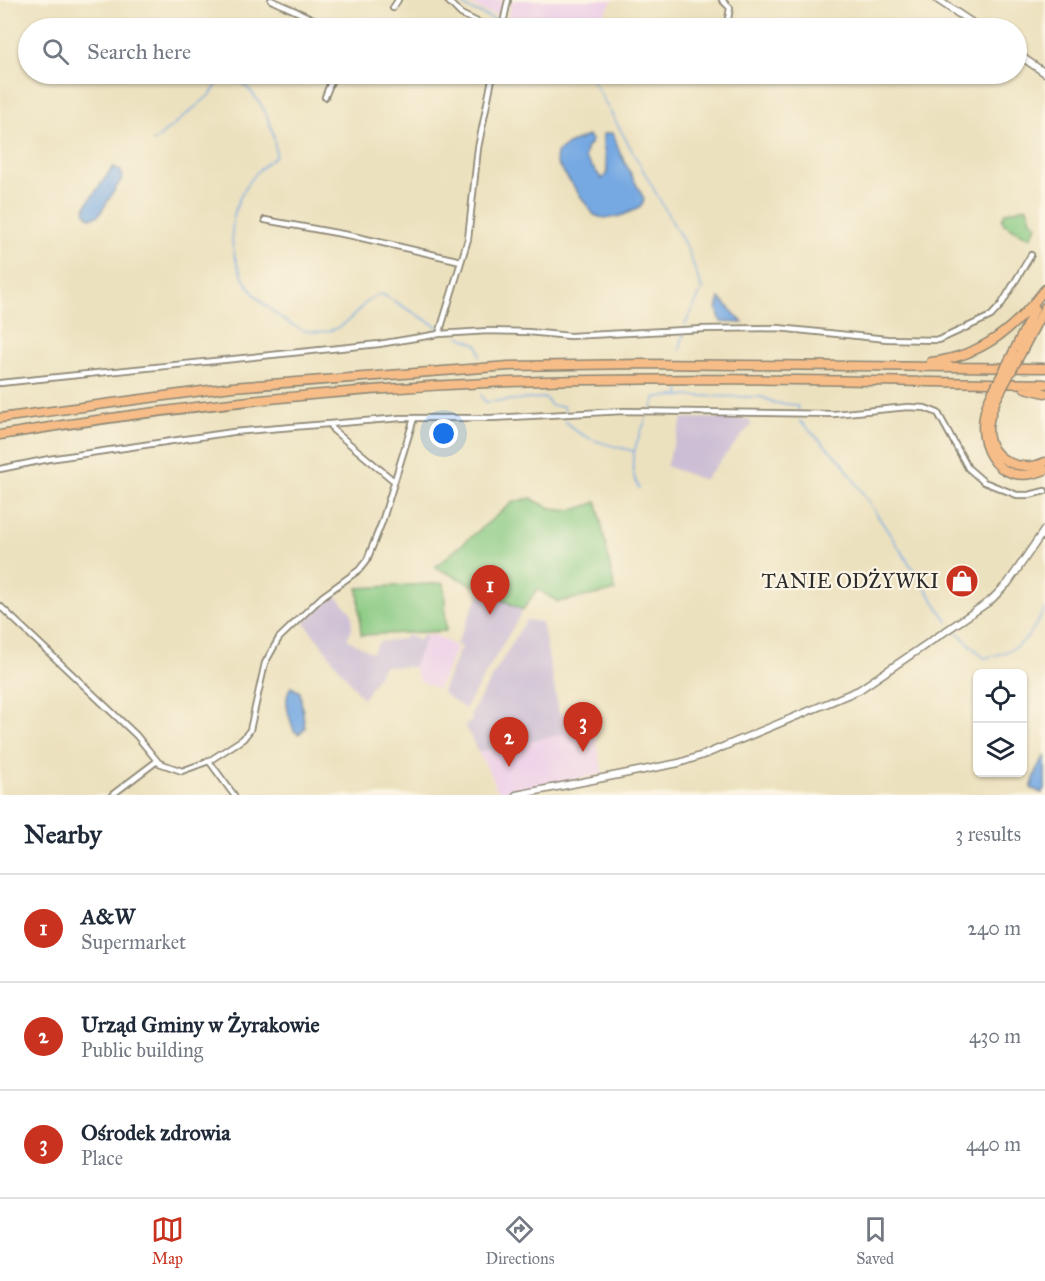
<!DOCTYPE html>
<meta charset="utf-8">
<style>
body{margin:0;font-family:"IM FELL Great Primer",serif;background:#f6f6f7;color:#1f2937}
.controls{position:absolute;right:18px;bottom:18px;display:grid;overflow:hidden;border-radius:9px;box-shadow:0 2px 4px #0004}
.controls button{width:54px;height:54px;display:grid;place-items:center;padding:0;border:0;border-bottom:2px solid #e0e1e3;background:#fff;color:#1f2937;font:30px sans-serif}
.you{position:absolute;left:444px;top:434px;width:21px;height:21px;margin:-15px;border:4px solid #fff;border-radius:50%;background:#1a73e8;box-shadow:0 0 0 9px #1a73e833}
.badge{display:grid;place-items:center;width:39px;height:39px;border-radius:50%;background:#c8321e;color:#fff;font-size:20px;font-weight:700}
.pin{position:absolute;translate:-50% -50px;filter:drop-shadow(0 2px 3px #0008)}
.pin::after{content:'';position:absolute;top:32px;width:21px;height:18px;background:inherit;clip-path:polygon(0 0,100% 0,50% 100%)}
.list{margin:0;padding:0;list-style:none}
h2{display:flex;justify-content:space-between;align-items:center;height:78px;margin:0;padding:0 24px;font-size:26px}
h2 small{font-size:20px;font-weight:400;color:#747a83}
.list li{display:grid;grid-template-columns:39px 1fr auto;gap:18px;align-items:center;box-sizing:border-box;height:108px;padding:0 24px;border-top:2px solid #e0e1e3}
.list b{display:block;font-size:22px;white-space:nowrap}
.list p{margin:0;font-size:20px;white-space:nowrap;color:#747a83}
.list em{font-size:20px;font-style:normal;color:#747a83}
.icon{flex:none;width:33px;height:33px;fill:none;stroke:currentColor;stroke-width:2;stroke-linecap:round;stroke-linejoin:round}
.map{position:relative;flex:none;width:1045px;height:795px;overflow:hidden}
.search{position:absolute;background:#fff;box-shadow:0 2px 4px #0004;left:18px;right:18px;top:18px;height:66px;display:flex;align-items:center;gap:15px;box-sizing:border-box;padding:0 21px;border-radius:33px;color:#747a83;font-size:22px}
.sheet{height:402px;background:#fff}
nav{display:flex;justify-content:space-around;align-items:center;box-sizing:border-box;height:84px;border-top:2px solid #e0e1e3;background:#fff;font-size:16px;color:#747a83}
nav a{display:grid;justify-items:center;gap:3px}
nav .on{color:#c8321e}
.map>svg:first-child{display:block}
.built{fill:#eed0e8}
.industrial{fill:#ccbed4}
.green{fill:#87c981;stroke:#597a56;stroke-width:1.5}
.water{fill:#76a9e2;stroke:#506a86;stroke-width:1.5}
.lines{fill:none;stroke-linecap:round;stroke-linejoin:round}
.stream{stroke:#76a9e2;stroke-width:1.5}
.minor-casing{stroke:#8c8674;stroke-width:8}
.tertiary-casing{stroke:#8c8674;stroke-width:9}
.motorway-casing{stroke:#8c8674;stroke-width:11}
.minor{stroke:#fff;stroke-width:4.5}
.tertiary{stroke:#fff;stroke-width:6}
.motorway{stroke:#f7bd88;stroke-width:8}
.motorway-bridge-casing{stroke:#8c8674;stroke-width:11;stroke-linecap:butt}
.motorway-bridge{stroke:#f7bd88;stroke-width:8}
.labels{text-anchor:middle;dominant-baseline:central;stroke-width:4.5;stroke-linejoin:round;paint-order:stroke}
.poi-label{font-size:21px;fill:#2b2b2b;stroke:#fcf5e5;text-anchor:end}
</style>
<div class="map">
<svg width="1045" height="795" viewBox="0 0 1045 795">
<rect width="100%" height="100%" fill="#fcf5e5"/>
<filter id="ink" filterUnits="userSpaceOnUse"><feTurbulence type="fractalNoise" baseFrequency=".0167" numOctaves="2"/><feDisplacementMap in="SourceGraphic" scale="12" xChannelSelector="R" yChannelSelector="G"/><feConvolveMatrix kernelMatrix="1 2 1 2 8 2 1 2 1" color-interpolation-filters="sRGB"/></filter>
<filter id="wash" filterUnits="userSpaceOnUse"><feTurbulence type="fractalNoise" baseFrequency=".008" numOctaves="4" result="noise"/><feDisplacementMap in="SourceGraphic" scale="24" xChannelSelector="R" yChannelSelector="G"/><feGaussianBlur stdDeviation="1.35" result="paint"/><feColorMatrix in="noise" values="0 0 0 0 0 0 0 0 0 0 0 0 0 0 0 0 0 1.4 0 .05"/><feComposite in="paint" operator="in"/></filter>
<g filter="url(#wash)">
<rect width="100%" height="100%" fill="#ece1be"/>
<path class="built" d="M464,0H503L500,16L482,11Z
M512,0H613L595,28H549L542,24L508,18Z
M427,635H435L457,647L438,689L420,681L413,667Z
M589,708L603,774L501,793L494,785V780L478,752L562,734L559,714Z"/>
<path class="industrial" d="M683,418L749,419L751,425L704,480L666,466Z
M482,589L523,610L465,709L442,692L443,689L461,647L456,644Z
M336,595L352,614V629L347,639L372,653L379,642L405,639L407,635L419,641L422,635H427L413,667L384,666L363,699L304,622Z
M526,620L542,622L563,734L478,752L465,725L472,721L471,713Z"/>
<path class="green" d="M1027,207L1031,220L1037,225L1030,238L1004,224L1002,219L1006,212Z
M531,498C559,515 567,513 597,502L615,591L558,602L537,589L523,610L435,567L513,502Z
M444,583L446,631L361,635L358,588Z"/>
<path class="water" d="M613,133L620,153L644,199L642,205C628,214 611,223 594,215L556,162L557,153L568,144L588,136L592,141L586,149L585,158L602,179L607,174C608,160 601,148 603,134Z
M113,167L120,170L123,177L99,215L91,218L85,213L86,205Z
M720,298L743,323L721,322L717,309Z
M291,687L300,692L305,728L299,734L294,731C290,719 282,698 291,687Z
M1045,756V789L1042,793L1031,788L1038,767Z"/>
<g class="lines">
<path class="stream" d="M458,0L467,8L500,22
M509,24L536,28
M589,74L688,250L702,289L685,325
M232,77C260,92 275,125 276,156C218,195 218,269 272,311C281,318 297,330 308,331C353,338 356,299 382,294L438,327
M153,142L211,94L224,74
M459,336L478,345L480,356
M680,351L683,334
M481,395L485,402L545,398L552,406H563L565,411
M680,396L762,397L775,403L796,405L799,410
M652,408L656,397L680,396V390
M565,420C579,440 611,445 633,451
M800,421L842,462L948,622
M639,488C625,464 637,441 647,417
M955,630L984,658C1020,651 1028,640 1045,609"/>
</g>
</g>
<g filter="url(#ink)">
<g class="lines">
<g class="minor-casing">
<path id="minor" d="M271,0L333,28
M447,0L461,14L490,28
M722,0L730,8L728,19L723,28
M393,8L398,0
M502,28L508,0
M325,97L334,74
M265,220L353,236L461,261
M439,334L468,239L478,148L493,74
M0,383L379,344L439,334L488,331L528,332L570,336L703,329L778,328L887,339L939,340L991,316L1001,305L1031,255
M331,424L333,430L394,481
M0,469L49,459L233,432L401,418H491L624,411L834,414L908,407L925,408L938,413L968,468L984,482L1017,495H1029L1045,491
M0,606L136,735L159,763L182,771L209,761L243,739L250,730L265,663L279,638L323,596L359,570L367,560L382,522L414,418
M209,761L234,795
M112,795L157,761"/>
</g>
<g class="tertiary-casing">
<path id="tertiary" d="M938,0L980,28
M1016,53L1045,73
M516,795L679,763L706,754L859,690L990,601L1008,583L1045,529"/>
</g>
<g class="motorway-casing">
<path id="motorway" d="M1013,353L1035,308
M1021,353L1045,307
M931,362C982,356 1015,328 1045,289
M1025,388L1045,393
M990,397C970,439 995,491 1045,470
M997,398C993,408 988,418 988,429C988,459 1020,474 1045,462
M0,418L232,387L509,366L642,364L1045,368
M0,435C168,407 338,389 508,382C687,376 866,381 1045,384"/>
</g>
<use href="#minor" class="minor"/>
<use href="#tertiary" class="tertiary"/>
<use href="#motorway" class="motorway"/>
<g class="motorway-bridge-casing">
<path id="motorway-bridge" d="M990,397L1013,353
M997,398L1021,353"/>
</g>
<use href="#motorway-bridge" class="motorway-bridge"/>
</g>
</g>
<defs>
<g id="shop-disc" transform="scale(1.725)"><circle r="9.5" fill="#c8321e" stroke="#fcf5e5"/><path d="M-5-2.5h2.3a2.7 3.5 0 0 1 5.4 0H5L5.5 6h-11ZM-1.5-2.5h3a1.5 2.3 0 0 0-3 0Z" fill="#fff"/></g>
</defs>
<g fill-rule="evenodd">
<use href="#shop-disc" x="962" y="581"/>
</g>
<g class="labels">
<g class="poi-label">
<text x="939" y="581">TANIE ODŻYWKI</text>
</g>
</g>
</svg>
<div class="controls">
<button><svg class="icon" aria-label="locate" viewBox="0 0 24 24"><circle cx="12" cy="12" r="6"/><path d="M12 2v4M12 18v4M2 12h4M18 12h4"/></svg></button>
<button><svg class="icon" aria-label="layers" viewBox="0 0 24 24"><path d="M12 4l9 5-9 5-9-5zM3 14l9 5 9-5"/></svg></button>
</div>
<div class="you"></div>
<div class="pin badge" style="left:490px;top:615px">1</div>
<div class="pin badge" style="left:509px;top:767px">2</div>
<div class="pin badge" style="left:583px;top:752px">3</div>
<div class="search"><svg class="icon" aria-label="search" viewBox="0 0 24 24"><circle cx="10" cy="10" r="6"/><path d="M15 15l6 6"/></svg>Search here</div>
</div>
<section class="sheet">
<h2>Nearby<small>3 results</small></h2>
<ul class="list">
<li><span class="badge">1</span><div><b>A&amp;W</b><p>Supermarket</p></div><em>240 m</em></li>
<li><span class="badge">2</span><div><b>Urząd Gminy w Żyrakowie</b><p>Public building</p></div><em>430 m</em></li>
<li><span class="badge">3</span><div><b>Ośrodek zdrowia</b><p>Place</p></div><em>440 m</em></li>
</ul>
</section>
<nav>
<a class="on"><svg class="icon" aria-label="map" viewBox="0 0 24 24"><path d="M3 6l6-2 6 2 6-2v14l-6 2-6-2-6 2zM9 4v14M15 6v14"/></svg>Map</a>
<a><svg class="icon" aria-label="directions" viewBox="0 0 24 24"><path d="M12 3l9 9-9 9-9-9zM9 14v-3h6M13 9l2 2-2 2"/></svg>Directions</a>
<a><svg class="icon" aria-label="saved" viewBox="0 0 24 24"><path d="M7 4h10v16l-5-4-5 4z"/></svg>Saved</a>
</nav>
